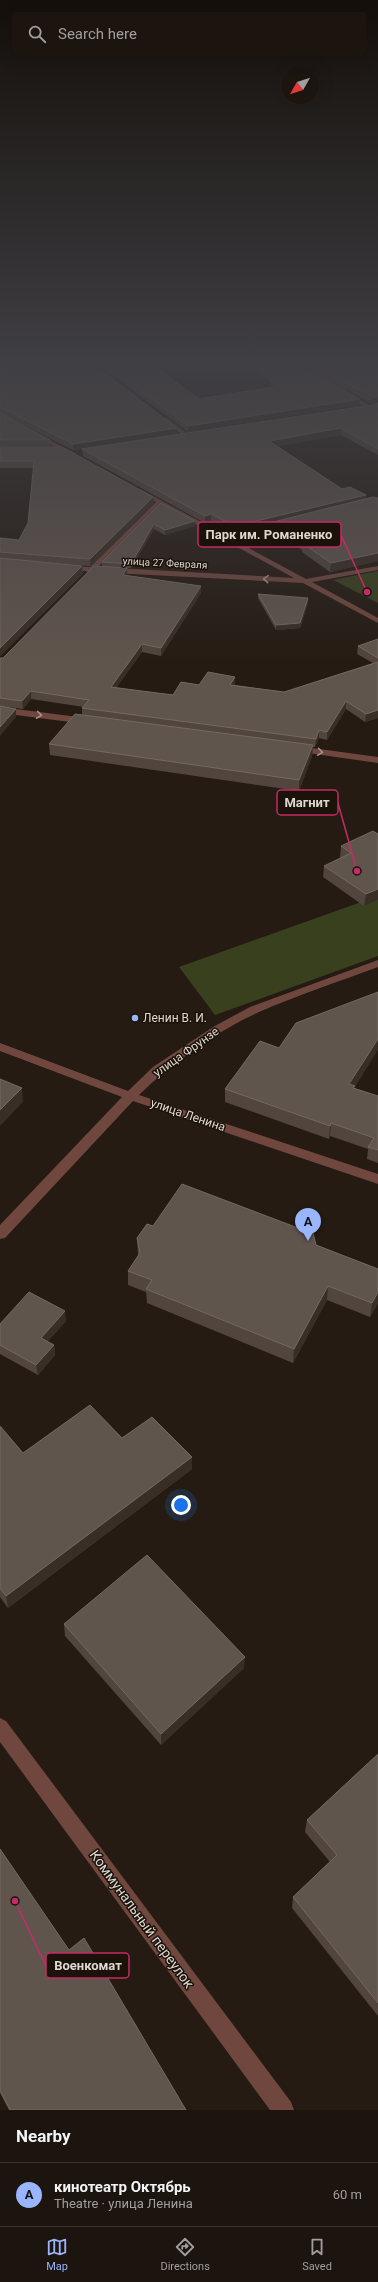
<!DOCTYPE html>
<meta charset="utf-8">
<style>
body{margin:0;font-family:Roboto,sans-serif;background:#251d17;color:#f1f3f6}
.compass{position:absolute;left:282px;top:68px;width:36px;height:36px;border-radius:50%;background:#1c140e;box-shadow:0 4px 16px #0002;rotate:231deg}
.you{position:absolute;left:181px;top:1505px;width:14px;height:14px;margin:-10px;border:3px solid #fff;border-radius:50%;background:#1a73e8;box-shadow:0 0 0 6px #1a73e833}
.badge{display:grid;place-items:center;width:26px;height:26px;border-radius:50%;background:#99b5fd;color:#111;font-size:13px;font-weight:700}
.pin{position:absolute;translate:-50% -33px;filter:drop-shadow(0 1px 2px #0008)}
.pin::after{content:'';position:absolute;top:21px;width:14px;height:12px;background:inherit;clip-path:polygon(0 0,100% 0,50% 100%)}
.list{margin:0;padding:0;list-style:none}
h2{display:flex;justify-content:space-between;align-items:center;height:52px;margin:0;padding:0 16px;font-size:17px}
h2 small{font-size:13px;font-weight:400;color:#a09e9e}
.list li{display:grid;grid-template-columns:26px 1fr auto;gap:12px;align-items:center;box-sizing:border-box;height:64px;padding:0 16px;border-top:1px solid #3a332e}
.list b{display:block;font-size:15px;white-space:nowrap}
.list p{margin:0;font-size:13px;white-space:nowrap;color:#a09e9e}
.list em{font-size:13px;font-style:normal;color:#a09e9e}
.icon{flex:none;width:22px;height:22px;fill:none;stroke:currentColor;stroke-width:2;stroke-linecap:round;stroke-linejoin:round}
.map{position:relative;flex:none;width:378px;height:2110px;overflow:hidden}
.search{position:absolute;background:#1c140e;box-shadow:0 4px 16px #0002;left:12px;right:12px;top:12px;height:44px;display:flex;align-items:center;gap:10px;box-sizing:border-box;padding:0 14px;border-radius:4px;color:#a09e9e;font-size:15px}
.sheet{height:116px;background:#1c140e}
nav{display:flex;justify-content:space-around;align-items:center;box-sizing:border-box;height:56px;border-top:1px solid #3a332e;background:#1c140e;font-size:11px;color:#a09e9e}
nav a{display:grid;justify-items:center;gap:2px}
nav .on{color:#99b5fd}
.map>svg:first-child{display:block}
.green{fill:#39401e}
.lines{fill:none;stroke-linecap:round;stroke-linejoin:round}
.minor{fill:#6f473e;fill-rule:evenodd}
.wall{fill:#51453d}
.shaded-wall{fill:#392e26}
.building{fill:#60554d;stroke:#746962}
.oneway{stroke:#a79088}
.poi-dot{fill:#99b5fd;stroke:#1b120a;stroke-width:1.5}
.labels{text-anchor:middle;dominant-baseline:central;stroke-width:3;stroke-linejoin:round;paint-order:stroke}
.far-street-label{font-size:10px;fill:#dfd8d2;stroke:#1b120a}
.poi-label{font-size:12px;fill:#dfd8d2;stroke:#1b120a;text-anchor:start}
.street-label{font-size:12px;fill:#dfd8d2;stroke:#1b120a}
.near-street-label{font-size:14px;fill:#dfd8d2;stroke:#1b120a}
.leader{fill:none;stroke:#c52b67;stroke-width:1.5}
.callout-dot{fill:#c52b67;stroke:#1b120a;stroke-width:1.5}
.callout{fill:#1b120a;stroke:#c52b67;stroke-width:1.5}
.callout-label{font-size:13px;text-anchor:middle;font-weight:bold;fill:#dfd8d2}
</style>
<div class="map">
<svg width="378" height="2110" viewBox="0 0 378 2110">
<rect width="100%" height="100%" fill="#251b13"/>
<path class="green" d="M378,571V603L333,580Z
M378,896V956L215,1015L179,967Z"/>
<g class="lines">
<path class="minor" d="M346,392L378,410V414L344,395Z
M163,418H167L190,436V438H186L163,420Z
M34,434H38L76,454L71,455L34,436Z
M140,489L227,536L262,528V532L232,539L306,579L378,566V570L312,582L378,618V623L303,583L94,572L89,574L86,571L64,570V566H67L90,567L156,502L138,492L137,491ZM161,505L294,578L98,567Z
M0,707L86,718L90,721L86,724L0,713Z
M297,746L378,757V763L294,751L292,749Z
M378,960V967C338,982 298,995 259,1012C217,1031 172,1063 139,1095L378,1174V1184L133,1101L5,1238L0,1239V1225L122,1097L0,1051V1043L128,1091L153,1067L213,1027L250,1007Z
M0,1718L6,1721L291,2102L294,2110H270L0,1742Z"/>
</g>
<path class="wall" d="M0,367L177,428V434L73,450L0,413Z
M102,367H155L199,399L272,387H271V382L249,367H302L360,399L359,405L188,432Z
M304,367H373L378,369L371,403Z
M378,403V455L341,435L277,446L342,489L366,499L378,498V561L330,572L302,552V550L291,540L266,548L245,537V530L235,533L211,521L205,523L83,456L82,449L372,405Z
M0,413L50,440V446H0Z
M0,447L153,497L154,503L90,566L60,564L82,566L83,573L0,656V538L19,540L28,523L34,468H0Z
M161,503L195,521V526L165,535L154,529L131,568L102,567V562Z
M127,568V576L201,593L161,656L142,652L116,688L173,695L199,685L235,677V685L284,692L373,663L357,654L358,646L378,639V718L365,722L346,709L327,740L319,738L315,747H313L312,756L299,791L50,755L49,744L82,715V708L84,707L31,699L23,709L0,706V658H3Z
M258,594L308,603L300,628L276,630L258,598Z
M378,834V900L364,906L323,877L324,866L340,858L341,846Z
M279,1048L355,1087L354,1088L378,1096V1163L367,1159L368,1149L330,1136L329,1139L225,1102V1089Z
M153,1226L316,1245L378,1269V1303L370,1317L327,1300L293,1363L147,1303L146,1292L128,1285V1271L138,1256L137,1238Z
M66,1321L47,1342L54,1345L55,1355L38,1375L0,1354V1324Z
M0,1426L23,1453L122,1438L192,1469L8,1608L0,1597Z
M64,1624L244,1668L161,1745L65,1636Z
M378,1754V2016L292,1908L293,1897L330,1862L305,1832L307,1820Z
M0,1849L69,1950L186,2110H9L0,2093Z"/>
<path class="shaded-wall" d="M372,397H378V403H371Z
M360,399L359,405L188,432V426Z
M177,428V434L73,450V444Z
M341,428V435L269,448V441Z
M366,495V502L245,529V530L235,533V526Z
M153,497L154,503L90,566V559Z
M211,514V521L205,523V516Z
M195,521V526L165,535V530Z
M154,524V529L131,568V564Z
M291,532V540L266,548L267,540Z
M378,553V561L330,572L331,563Z
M82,566L83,573L0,656V648Z
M127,568V575L123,582V575Z
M201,586V593L161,656V648Z
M308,598V603L300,628L276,630V625Z
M142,644V652L111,695V687Z
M235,677V685L230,692V685Z
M31,691V699L23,709L22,701Z
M346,701V709L327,740V732Z
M16,709V717L0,736V727Z
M378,710V718L365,722L366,714Z
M319,730V738L315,747L316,739Z
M313,745L312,756L299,791V780Z
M378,889V900L364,906L366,894Z
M378,1039V1050L355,1087L353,1099L349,1084Z
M22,1088L23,1102L0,1126V1110Z
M331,1123L330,1136L329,1139L330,1126Z
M328,1286L327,1300L293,1363L294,1349Z
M378,1292V1303L370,1317L372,1303Z
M65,1311L66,1321L42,1348L41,1338Z
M54,1345L55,1355L38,1375L36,1365Z
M192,1457V1469L8,1608L6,1596Z
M245,1657L244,1668L161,1745V1734Z"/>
<path class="building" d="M0,367H97L177,428L73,444L0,407Z
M109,367H155L199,399L280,386L271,381L277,380L258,367H302L360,399L188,426Z
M316,367H373L378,369V397H372Z
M378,403V449L341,428L269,441L342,489L350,487L366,495L235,526L211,514L205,516L82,449L372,405Z
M0,413L50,440H0Z
M0,447H62L153,497L90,559L0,552V538L19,540L28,523L34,461H0Z
M373,497L378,498V553L331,563L302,543L303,542L291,532L267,540L245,529Z
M161,503L195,521L165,530L154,524L131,564L102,562Z
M0,558L82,566L0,648Z
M94,566L127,568L123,575L201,586L161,648L142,644L111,687L173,695L181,682L199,685L208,672L235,677L230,685L284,692L378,662V710L366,714L346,701L327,732L319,730L316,739L82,708L89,700L31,691L22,701L0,698V658H3Z
M258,594L308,598L300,623L276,625Z
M378,639V658L358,646Z
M0,706L16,709L0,727Z
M75,714L313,745L299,780L49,744Z
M373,831L378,834V889L366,894L324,866L351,853L341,846Z
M378,992V1039L349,1084L355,1086L353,1088L378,1096V1150L368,1147L374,1138L331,1123L330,1126L225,1089L260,1041L279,1048L296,1023Z
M0,1079L22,1088L0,1110Z
M182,1184L298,1228L310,1220L316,1245L378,1269V1292L372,1303L328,1286L294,1349L146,1289L152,1280L128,1271L140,1253L137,1238L147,1224L153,1226Z
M29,1292L65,1311L41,1338L54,1345L36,1365L0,1345V1324Z
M90,1405L122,1438L152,1417L192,1457L6,1596L0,1588V1426L23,1453Z
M147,1555L245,1657L161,1734L64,1624Z
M378,1754V2003L293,1897L337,1855L307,1820Z
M0,1849L69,1950L84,1938L186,2110H10L0,2090Z"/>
<defs><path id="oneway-chevron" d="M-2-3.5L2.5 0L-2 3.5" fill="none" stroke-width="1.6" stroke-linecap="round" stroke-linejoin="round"/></defs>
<g class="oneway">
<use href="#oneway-chevron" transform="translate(266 579) rotate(-177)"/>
<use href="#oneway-chevron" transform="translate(39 715) rotate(8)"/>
<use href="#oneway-chevron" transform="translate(320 752) rotate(8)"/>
</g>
<linearGradient id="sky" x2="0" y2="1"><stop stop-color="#140f0a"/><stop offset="0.55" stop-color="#403f44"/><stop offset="1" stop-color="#403f44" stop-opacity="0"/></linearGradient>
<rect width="378" height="663" fill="url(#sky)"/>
<circle class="poi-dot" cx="135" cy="1018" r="4"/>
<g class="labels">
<g class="far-street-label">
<text transform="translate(165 563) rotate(3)">улица 27 Февраля</text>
</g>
<g class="poi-label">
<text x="143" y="1018">Ленин В. И.</text>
</g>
<g class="street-label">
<text transform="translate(186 1052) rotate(-35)">улица Фрунзе</text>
<text transform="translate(188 1115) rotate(19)">улица Ленина</text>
</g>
<g class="near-street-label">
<text transform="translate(142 1919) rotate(54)">Коммунальный переулок</text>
</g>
</g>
<path class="leader" d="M367 592L341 535M357 871L338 803M15 1901L46 1966"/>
<g class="callout-dot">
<circle cx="367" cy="592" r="4"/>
<circle cx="357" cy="871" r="4"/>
<circle cx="15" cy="1901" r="4"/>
</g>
<g class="callout">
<rect x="198" y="522" width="143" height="25" rx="4"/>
<rect x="277" y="790" width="61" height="25" rx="4"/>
<rect x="46" y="1953" width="83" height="25" rx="4"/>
</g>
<g class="callout-label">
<text x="269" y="539">Парк им. Романенко</text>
<text x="307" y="807">Магнит</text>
<text x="88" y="1970">Военкомат</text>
</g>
</svg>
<svg class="compass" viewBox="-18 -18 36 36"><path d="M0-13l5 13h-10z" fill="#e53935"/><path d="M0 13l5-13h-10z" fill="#a09e9e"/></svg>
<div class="you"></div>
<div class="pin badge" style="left:308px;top:1241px">A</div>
<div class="search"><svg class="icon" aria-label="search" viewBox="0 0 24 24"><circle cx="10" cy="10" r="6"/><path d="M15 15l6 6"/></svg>Search here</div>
</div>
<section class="sheet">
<h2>Nearby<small></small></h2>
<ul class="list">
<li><span class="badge">A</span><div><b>кинотеатр Октябрь</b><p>Theatre · улица Ленина</p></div><em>60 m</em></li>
</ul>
</section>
<nav>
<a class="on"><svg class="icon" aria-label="map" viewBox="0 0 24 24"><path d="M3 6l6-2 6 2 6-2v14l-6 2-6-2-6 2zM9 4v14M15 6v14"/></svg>Map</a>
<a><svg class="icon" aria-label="directions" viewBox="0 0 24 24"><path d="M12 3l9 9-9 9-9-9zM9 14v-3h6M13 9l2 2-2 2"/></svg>Directions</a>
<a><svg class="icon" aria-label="saved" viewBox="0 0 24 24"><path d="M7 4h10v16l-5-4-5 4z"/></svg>Saved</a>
</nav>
